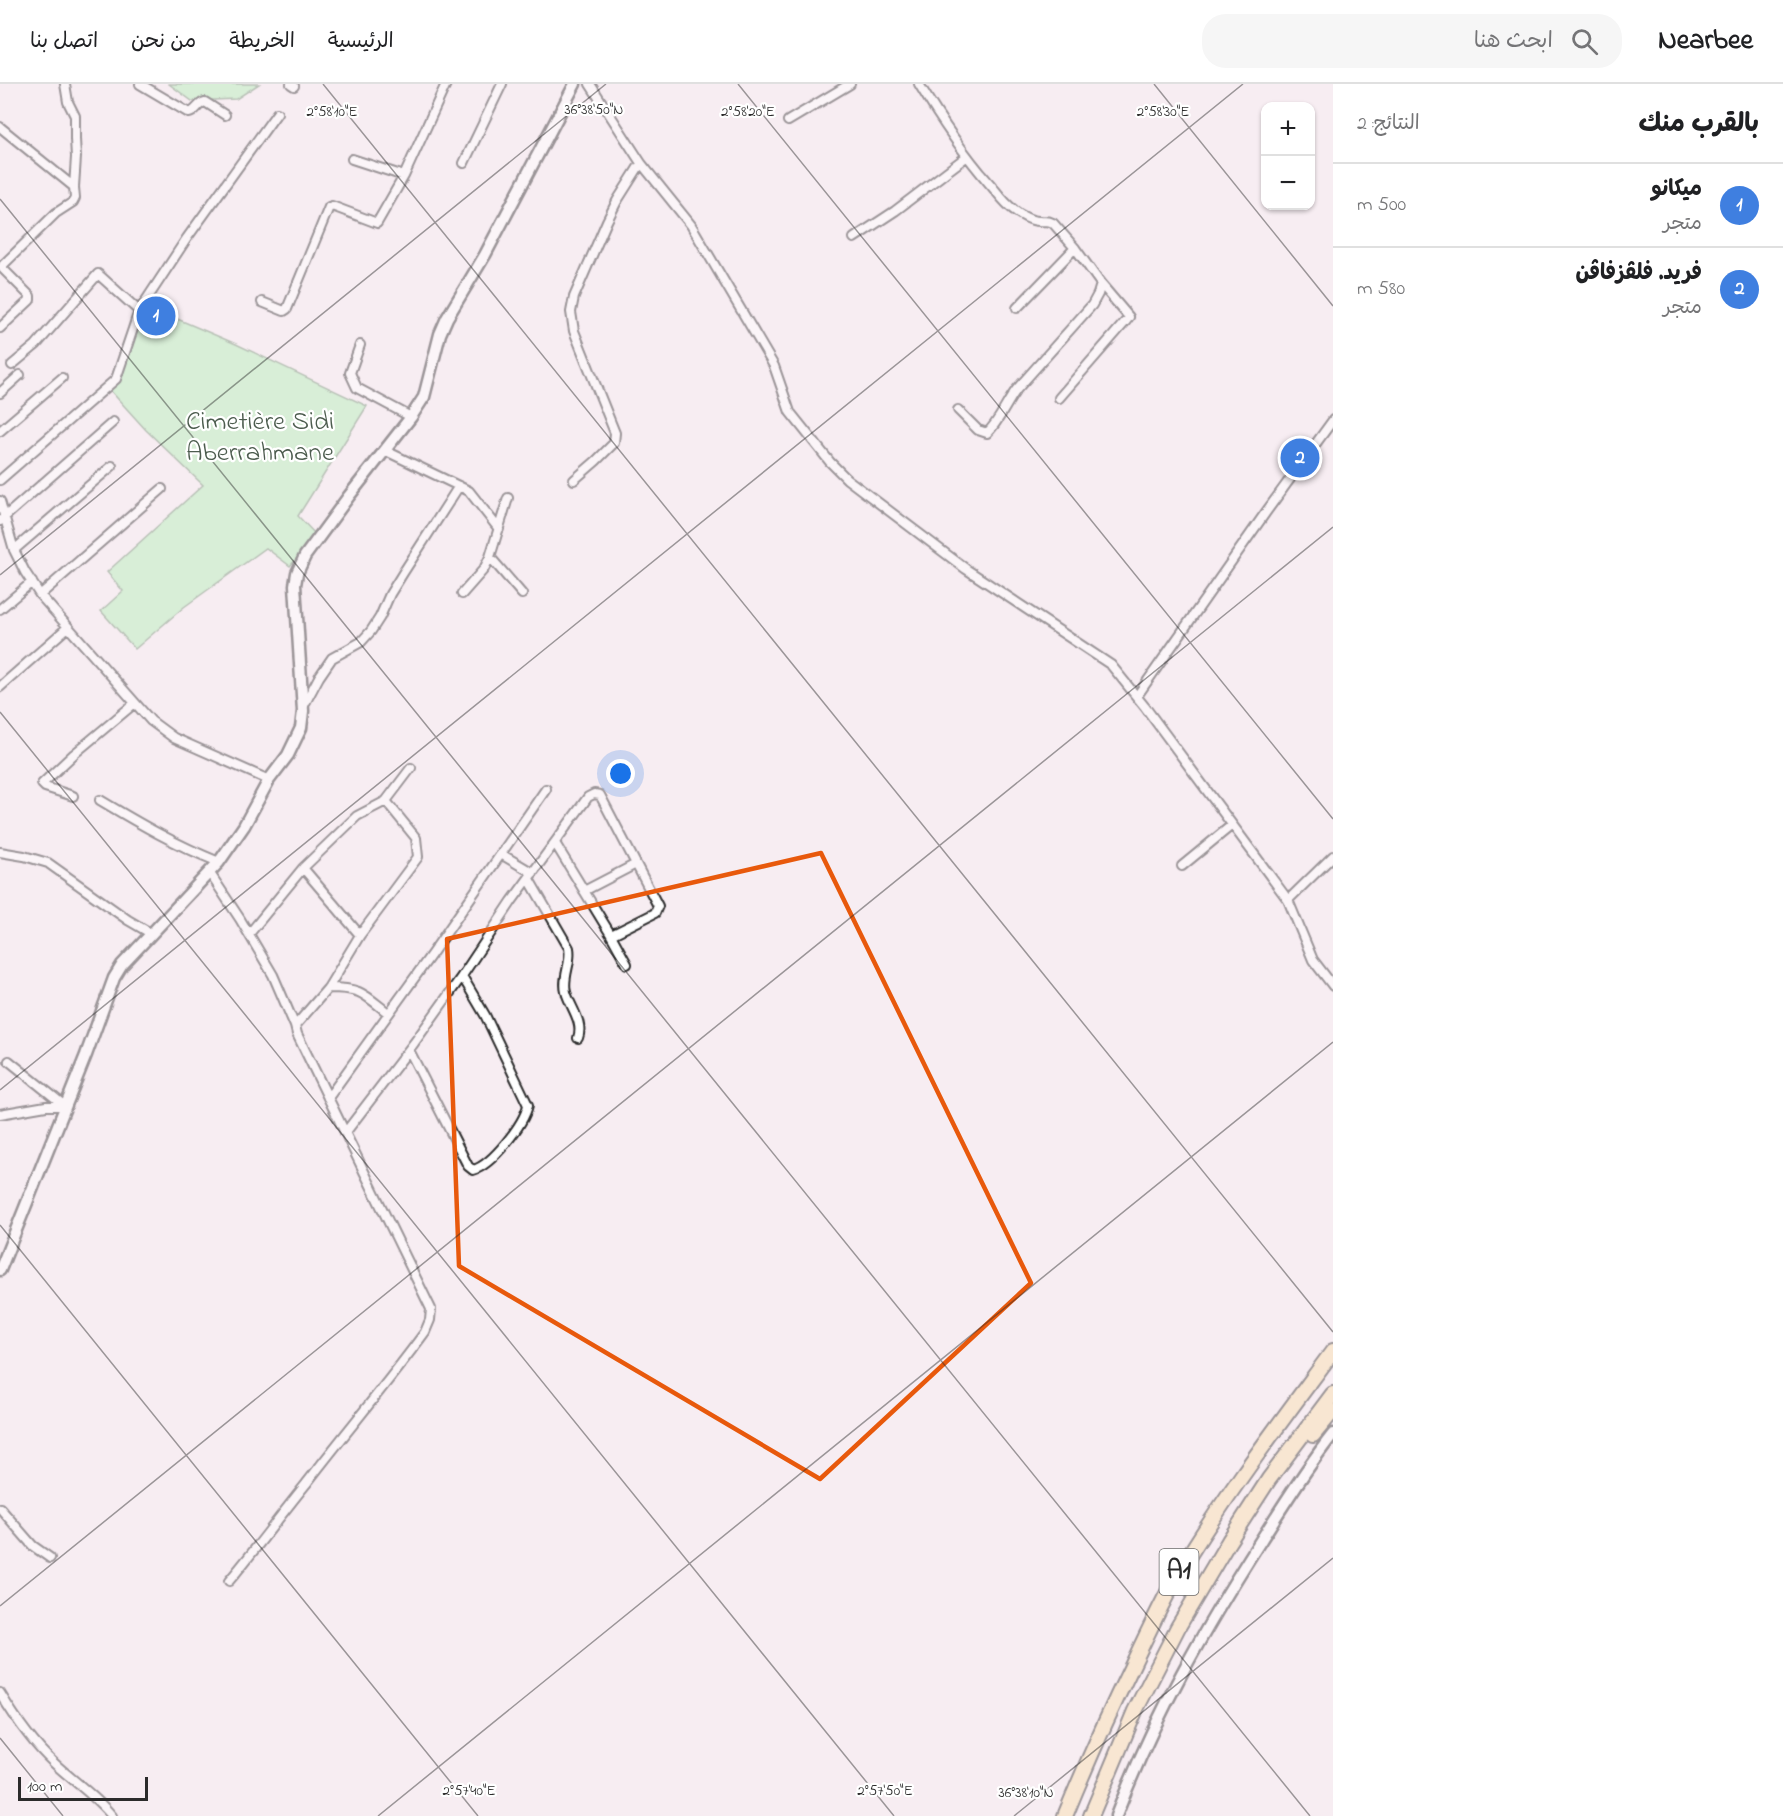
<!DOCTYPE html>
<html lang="ar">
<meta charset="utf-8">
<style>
body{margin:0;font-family:"Indie Flower","Playpen Sans Arabic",sans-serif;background:#f6f6f6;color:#202124;direction:rtl}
.controls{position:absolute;right:18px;top:18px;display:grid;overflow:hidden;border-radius:12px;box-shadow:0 2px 4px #0004}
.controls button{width:54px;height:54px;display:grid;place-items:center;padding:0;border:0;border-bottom:2px solid #e0e0e0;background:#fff;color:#202124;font:30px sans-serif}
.scale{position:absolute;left:18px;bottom:15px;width:130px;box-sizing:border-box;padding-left:6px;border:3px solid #2b2b2b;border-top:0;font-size:16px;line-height:21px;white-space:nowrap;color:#2b2b2b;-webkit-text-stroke:4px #fff;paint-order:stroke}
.you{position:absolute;left:621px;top:690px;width:21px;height:21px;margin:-15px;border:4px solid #fff;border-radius:50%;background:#1a73e8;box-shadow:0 0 0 9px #1a73e833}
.badge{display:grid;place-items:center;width:39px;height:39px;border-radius:50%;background:#2b2b2b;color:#fff;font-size:20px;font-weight:700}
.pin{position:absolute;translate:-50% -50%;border:3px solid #fff;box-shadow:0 2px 6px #0006}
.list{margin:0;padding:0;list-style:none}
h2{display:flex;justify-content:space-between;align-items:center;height:78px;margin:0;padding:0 24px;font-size:26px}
h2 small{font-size:20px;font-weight:400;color:#757577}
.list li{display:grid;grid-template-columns:39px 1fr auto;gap:18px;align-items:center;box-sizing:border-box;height:84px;padding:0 24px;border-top:2px solid #e0e0e0}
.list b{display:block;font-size:22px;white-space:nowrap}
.list p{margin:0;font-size:20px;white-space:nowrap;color:#757577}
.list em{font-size:20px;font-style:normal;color:#757577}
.icon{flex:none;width:33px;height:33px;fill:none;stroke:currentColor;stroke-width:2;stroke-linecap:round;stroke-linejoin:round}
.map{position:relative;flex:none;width:1333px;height:1732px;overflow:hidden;direction:ltr}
header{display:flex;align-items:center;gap:36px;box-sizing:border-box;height:84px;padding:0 30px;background:#fff;border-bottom:2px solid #e0e0e0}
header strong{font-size:28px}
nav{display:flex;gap:33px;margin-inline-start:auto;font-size:21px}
.search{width:420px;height:54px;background:#f6f6f6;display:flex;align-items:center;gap:15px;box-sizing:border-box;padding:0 21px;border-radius:24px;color:#757577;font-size:22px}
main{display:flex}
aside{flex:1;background:#fff}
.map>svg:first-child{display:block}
.green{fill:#b1efb6;stroke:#6e8d70;stroke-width:1.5}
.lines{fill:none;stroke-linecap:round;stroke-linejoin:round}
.street-casing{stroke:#2b2b2b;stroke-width:12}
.secondary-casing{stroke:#2b2b2b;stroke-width:15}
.highway-casing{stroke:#2b2b2b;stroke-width:18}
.street{stroke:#fff;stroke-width:8}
.secondary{stroke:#fff;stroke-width:10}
.highway{stroke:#f8deab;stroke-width:14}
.marked{fill:none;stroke:#e8590c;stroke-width:4.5;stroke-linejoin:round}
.ticks{fill:none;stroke:#2b2b2b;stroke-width:1.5;stroke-opacity:0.45}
.labels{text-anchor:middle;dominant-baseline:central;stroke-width:4.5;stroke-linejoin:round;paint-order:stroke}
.shield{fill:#fff;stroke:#6b6b6b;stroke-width:1.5}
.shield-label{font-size:26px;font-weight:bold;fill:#2b2b2b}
.park-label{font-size:27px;fill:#4c5c4e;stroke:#fff}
.ticks-label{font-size:15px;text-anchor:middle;fill:#2b2b2b;stroke:#fff;stroke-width:4.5;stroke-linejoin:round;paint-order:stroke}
</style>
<header>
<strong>Nearbee</strong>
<div class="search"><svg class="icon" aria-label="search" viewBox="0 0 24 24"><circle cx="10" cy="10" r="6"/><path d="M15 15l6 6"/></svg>ابحث هنا</div>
<nav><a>الرئيسية</a><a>الخريطة</a><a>من نحن</a><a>اتصل بنا</a></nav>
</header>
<main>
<aside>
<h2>بالقرب منك<small>النتائج: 2</small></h2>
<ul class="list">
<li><span class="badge" style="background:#3f7fe0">1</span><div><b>ميكانو</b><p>متجر</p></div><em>500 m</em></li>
<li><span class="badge" style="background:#3f7fe0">2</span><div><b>فريد. فلڤزفاڤن</b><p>متجر</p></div><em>580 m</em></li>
</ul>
</aside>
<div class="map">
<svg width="1333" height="1732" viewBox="0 0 1333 1732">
<rect width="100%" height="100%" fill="#f7edf2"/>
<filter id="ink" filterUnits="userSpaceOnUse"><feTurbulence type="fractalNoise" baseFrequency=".0167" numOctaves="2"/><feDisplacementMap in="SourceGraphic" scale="12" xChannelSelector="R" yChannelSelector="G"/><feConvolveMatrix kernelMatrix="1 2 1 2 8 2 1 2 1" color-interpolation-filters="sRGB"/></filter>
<g filter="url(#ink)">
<path class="green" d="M169,0H259L236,15L192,17Z
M168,231L236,260L367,322L298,432L317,452L290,482L266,464L184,523L135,565L101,527L123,507L107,488L203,401L146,346L108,304L120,294L141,236Z"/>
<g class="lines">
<g class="street-casing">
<path id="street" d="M140,0L189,29C196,28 198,19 205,18L225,31
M291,0L294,2
M590,0L641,79L691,141L774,282L790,328L830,378L847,395L966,485L1111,581L1145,623L1288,816L1313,876L1333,902
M919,0C940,35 962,68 989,99C997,108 1004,119 1014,126C1020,131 1031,137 1039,137C1045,138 1047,136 1053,139L1075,164L1101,200L1129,233L1126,237L1059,314
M788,37L850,0
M0,43L74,103
M352,75L404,92
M464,79L502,0
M854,154L895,127L966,73
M262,218L284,227L287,225L329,123L332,122L377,139L404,92L446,0
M1017,224L1075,164
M0,244L30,216V212L3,185V181L56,129L73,118L75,114L74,103L76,73L75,55V32L68,18L65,0
M360,261L350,289L357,304L411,333
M12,281L36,261L98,190L139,227
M0,309L20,291
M958,326L978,346L987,349C1000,337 1006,319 1017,305L1092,221L1098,210L1101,200
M0,347L62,294
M386,367L469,407L499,445
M0,396L116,295L139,227L187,154L277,29
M574,396L596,377L614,359L615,349L574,247L571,228L574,213L607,137L617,117L641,79
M0,417L14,466L25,488L40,511L151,637L174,654L269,696
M0,437L113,338
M14,466L112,382
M490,473L522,510
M462,510L484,485L490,473L508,414
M40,511L162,405
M0,525L32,498
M0,603L68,543
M1137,612L1266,428L1333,336
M303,623L319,593L332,574L361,558L371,547L380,533L390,510L403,489L459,402
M73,712L45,703L42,700L74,670L135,619
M100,716C140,740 176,761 219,778
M555,759L611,851
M0,768L24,772L48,779L128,836L152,850
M501,770L533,789
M1182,782L1232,741
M303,784L360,851
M209,788L240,835L273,891L295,942L297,950L431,1225L430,1236L425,1248C387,1300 345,1349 306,1400C280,1432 256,1465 229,1497
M529,795L569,864C572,879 562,893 566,908C570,923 584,938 578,954
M584,807L636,780
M1288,816L1333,772
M249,850L303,784L357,732L386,717
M328,904C361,904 363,909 388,929
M295,942L328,904L360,851L418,773L416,754L386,717L411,684
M409,966L468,1082L473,1086C492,1081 524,1040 528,1021L485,931L462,892
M9,977L65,1022
M328,1014L433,868L546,705
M0,1030L46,1022H65
M345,1049L414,959L462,892L512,817L588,713L594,710L600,711L658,822L655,829L611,851L627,880
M0,1424L33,1462L50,1474
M0,1609C15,1634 32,1659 54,1679C73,1697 95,1711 112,1732"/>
</g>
<g class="secondary-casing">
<path id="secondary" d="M0,1186L86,971L114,894L122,881L219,778L244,742L269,696L288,671L301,644L303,627L295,501L297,489L305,472L349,412L411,333L424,313L440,250L447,234L485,171L575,0
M1116,1732C1154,1633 1204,1545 1261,1456C1284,1420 1306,1384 1333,1350"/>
</g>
<g class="highway-casing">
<path id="highway" d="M1313,1351L1333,1327
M1065,1732C1086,1681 1108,1631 1132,1582C1147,1550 1162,1518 1179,1488C1225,1411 1280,1339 1333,1267
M1091,1732L1135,1627L1178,1543L1229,1457L1269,1395L1333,1310"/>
</g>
<use href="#street" class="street"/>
<use href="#secondary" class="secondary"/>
<use href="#highway" class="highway"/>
</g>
</g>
<path d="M0 0H1333V1732H0ZM821,769L1031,1199L820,1395L459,1182L447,855Z" fill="#f7edf2" fill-opacity=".55" fill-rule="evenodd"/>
<path class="marked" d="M821,769L1031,1199L820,1395L459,1182L447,855Z"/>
<path class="ticks" d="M323,0L1333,1248M738,0L1333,735M1154,0L1333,222M0,115L1310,1732M0,491L606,0M0,628L894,1732M0,1006L1243,0M0,1141L478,1732M0,1522L1333,443M0,1654L63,1732M378,1732L1333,958M1014,1732L1333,1474"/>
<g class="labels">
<rect class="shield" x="1159.5" y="1465" width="39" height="46" rx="4.5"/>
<g class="shield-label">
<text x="1179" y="1488">A1</text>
</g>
<g class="park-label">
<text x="260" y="338">Cimetière Sidi<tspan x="260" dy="31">Aberrahmane</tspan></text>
</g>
</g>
<g class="ticks-label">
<text x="594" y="30">36°38'50"N</text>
<text x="332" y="32">2°58'10"E</text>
<text x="748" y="32">2°58'20"E</text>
<text x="1163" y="32">2°58'30"E</text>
<text x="469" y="1711">2°57'40"E</text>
<text x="885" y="1711">2°57'50"E</text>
<text x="1026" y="1713">36°38'10"N</text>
</g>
</svg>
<div class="controls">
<button>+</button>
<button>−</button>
</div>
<div class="scale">100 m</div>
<div class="you"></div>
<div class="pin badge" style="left:156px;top:232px;background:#3f7fe0">1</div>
<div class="pin badge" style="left:1300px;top:374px;background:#3f7fe0">2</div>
</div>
</main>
